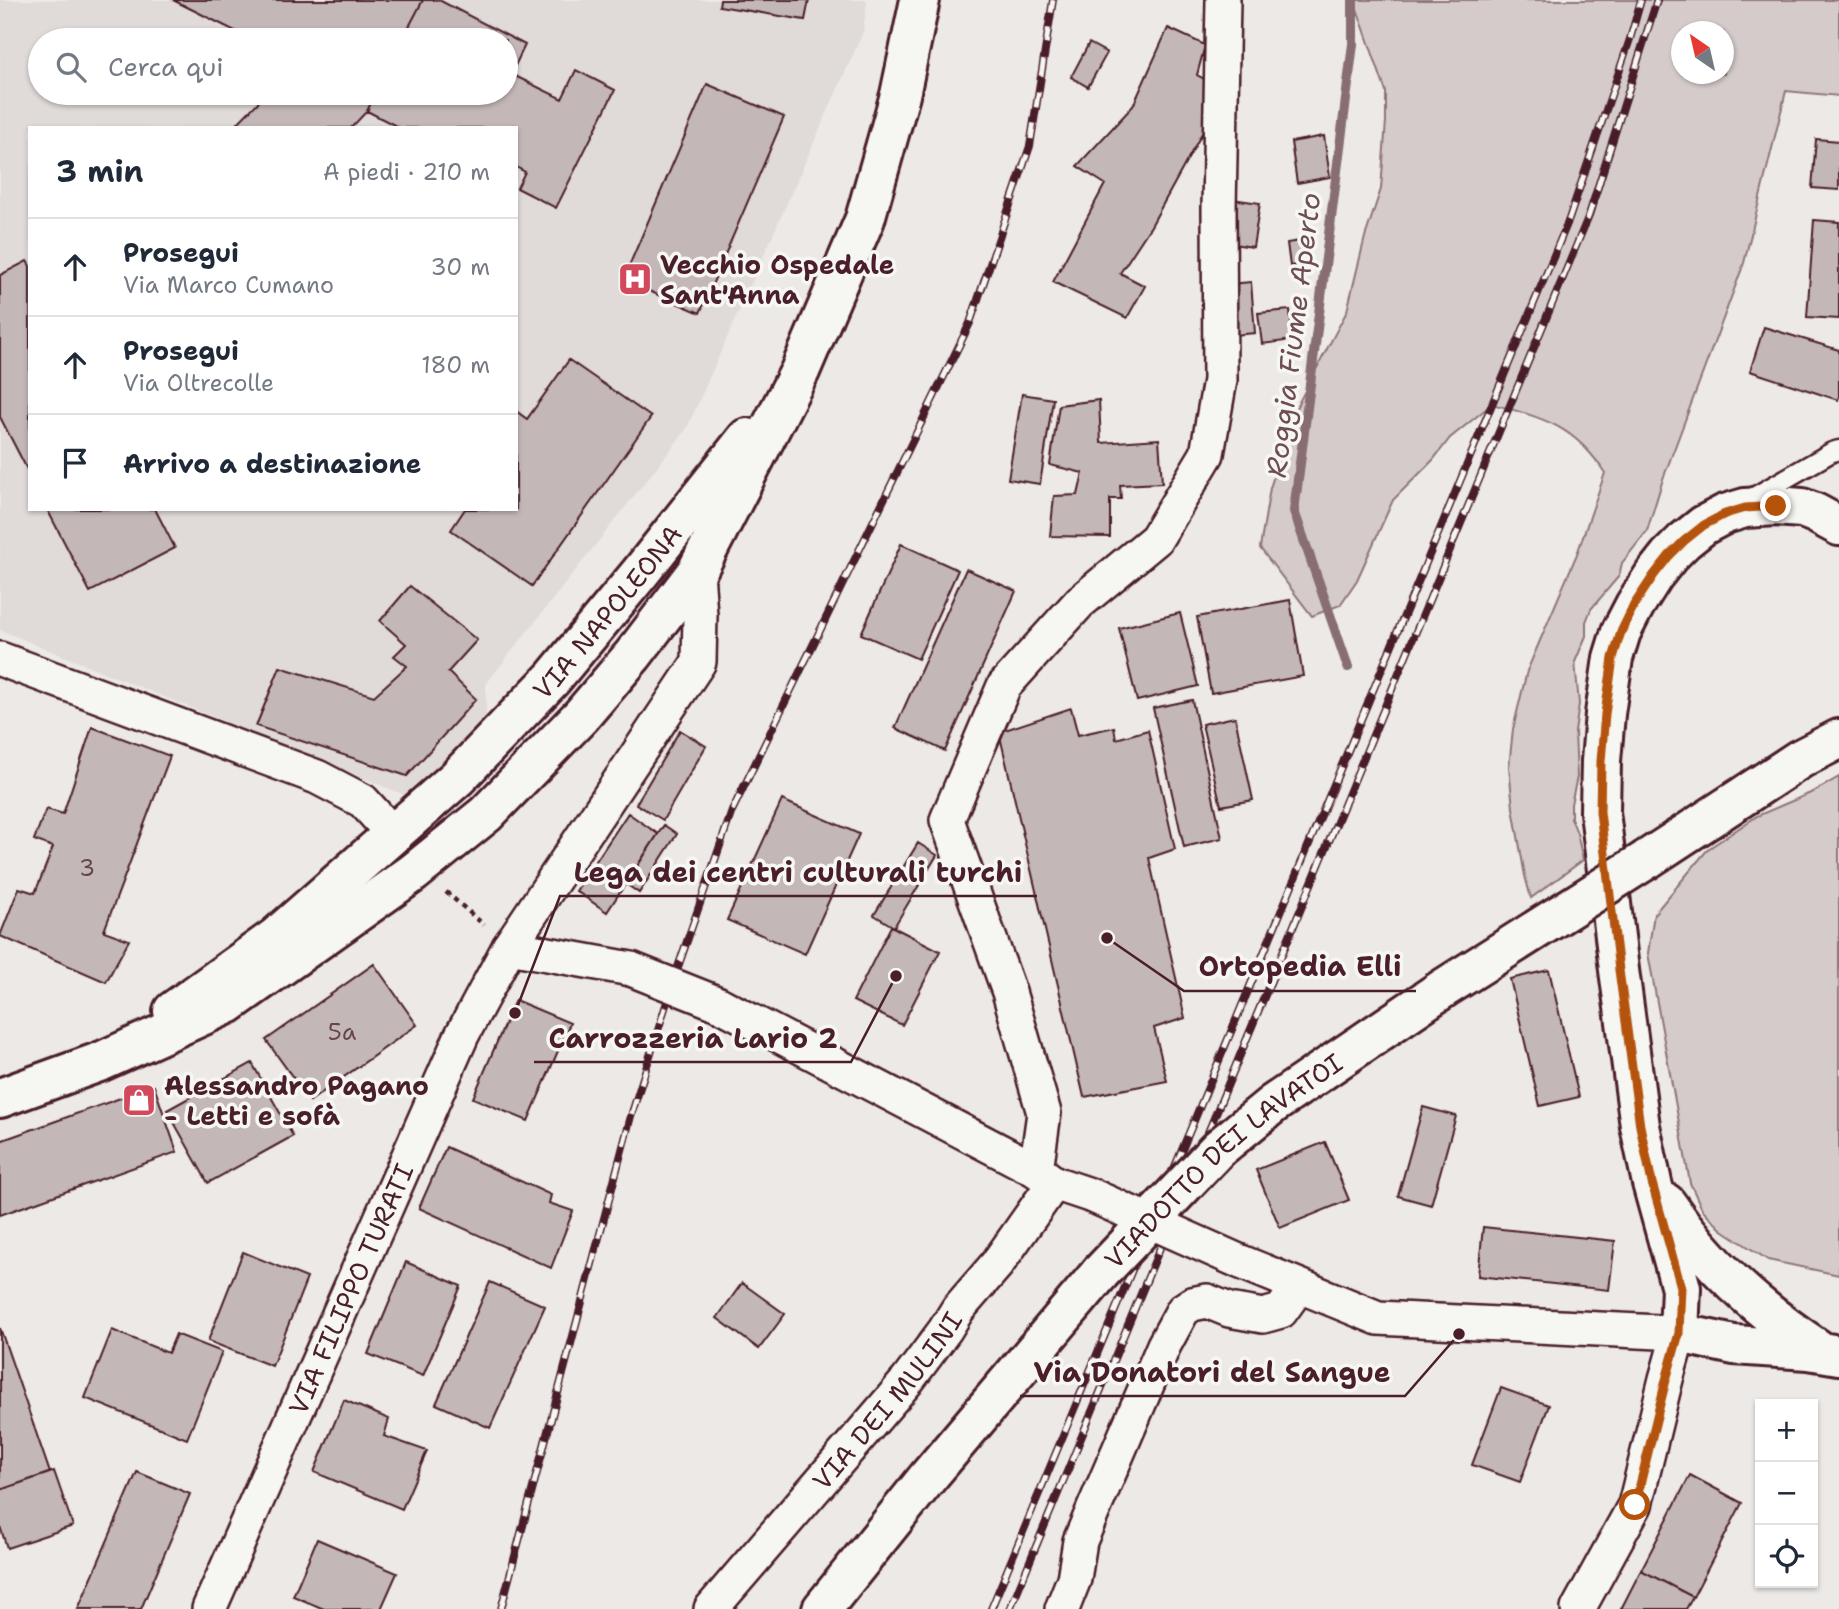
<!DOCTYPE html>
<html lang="it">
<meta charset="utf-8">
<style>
body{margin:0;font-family:"Shantell Sans",sans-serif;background:#f6f6f7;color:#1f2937}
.controls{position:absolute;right:21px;bottom:21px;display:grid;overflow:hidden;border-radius:0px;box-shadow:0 2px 5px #0004}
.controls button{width:63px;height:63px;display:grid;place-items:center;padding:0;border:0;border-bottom:2px solid #e0e1e3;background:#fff;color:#1f2937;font:35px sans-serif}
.compass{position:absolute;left:1671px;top:21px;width:63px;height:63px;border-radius:50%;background:#fff;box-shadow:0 2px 5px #0004;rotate:326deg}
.stop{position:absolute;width:21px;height:21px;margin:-16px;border:5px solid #b45309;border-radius:50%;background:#fff}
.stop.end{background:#b45309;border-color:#fff;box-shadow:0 2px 7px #0008}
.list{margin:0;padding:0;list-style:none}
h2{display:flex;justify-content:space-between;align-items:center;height:91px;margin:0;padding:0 28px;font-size:30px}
h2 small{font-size:23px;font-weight:400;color:#747a83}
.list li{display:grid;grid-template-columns:46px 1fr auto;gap:21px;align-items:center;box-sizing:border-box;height:98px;padding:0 28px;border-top:2px solid #e0e1e3}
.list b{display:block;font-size:26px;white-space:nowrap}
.list p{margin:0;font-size:23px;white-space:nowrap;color:#747a83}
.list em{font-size:23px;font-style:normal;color:#747a83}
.icon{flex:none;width:38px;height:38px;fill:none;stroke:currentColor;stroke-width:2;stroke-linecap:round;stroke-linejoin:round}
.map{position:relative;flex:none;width:1839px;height:1609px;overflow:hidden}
.search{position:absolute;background:#fff;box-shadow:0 2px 5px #0004;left:28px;top:28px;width:490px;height:77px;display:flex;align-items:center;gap:18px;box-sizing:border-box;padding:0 24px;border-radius:38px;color:#747a83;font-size:26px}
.panel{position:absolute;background:#fff;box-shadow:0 2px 5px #0004;left:28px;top:126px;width:490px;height:385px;border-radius:0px}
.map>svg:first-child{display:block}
.built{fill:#e0dad8;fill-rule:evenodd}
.green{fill:#d4cbca;stroke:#8f757a;stroke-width:2;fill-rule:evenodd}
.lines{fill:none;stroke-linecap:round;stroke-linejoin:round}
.stream{stroke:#886e73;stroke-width:10}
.building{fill:#c4b7b7;stroke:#4a1f2b;stroke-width:2}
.service-casing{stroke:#4a1f2b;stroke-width:23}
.minor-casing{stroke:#4a1f2b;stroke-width:38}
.tertiary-casing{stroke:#4a1f2b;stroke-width:44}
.primary-casing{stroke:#4a1f2b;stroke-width:44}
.path{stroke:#4a1f2b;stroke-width:4.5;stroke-dasharray:5 5;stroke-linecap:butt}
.service{stroke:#f6f6f2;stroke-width:18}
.minor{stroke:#f6f6f2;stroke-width:33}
.tertiary{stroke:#f6f6f2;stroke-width:38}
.primary{stroke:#f6f6f2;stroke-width:38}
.rail-casing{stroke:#4a1f2b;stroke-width:8}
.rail{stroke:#f6f6f2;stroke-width:5;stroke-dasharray:16;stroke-linecap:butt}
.minor-bridge-casing{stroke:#4a1f2b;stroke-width:38;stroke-linecap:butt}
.primary-bridge-casing{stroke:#4a1f2b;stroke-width:44;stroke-linecap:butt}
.minor-bridge{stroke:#f6f6f2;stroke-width:33}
.primary-bridge{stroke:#f6f6f2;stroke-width:38}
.route{stroke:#b45309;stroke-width:9}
.labels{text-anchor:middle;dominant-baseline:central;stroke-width:7;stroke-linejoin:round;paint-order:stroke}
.number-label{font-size:23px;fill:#68454e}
.poi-label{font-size:26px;font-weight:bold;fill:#4a1f2b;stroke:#f6f6f2;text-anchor:start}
.street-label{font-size:26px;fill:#4a1f2b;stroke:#f6f6f2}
.water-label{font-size:28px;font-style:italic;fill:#6e4d55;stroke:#f6f6f2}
.leader{fill:none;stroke:#4a1f2b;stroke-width:2.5}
.callout-dot{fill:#4a1f2b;stroke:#f6f6f2;stroke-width:2.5}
.callout-label{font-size:28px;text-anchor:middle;font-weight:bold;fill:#4a1f2b;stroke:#f6f6f2;stroke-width:7;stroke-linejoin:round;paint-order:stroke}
</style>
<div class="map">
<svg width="1839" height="1609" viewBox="0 0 1839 1609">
<rect width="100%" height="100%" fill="#ece9e6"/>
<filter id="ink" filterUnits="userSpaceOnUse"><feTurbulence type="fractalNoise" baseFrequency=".0143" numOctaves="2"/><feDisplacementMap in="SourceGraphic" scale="14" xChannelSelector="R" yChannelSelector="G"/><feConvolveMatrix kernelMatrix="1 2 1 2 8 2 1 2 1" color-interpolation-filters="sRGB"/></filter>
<g filter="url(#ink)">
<path class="built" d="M0,0H867L863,32L686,430L486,684V723L405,795L0,630ZM40,40H506V93H40ZM30,128H516V509H30Z"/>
<path class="green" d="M1354,0H1839V96L1786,91L1744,263L1663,479L1647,531L1622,563L1619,576L1591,609L1586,622V636L1575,662L1579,704L1575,732L1577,777L1571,804V818L1577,833L1583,860L1531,898L1525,876L1513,808L1509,767L1513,729L1527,671L1577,554L1605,473C1575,426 1544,418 1492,404L1450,438L1433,460L1393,500L1357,580L1340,605L1312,616L1260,548L1270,488L1281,454L1288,423L1347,311L1365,237L1381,189L1386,121V92ZM1682,32H1724V74H1682Z
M1839,777V1275L1768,1260L1721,1229L1702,1209L1690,1183L1648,953L1654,914L1708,849L1757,816L1813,792Z"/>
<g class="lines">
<path class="stream" d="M1348,667L1294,511L1353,44V0"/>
</g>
<path class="building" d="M173,0H423L402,40H253Z
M423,0H439L525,45L511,74L562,99L576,70L615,90L556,208L517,188L525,172L516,167V128H400L367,111L376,93H506V40H402Z
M720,0H809L805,20L719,6Z
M1168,28L1205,45L1197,75L1206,80L1212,115L1151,226L1120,273L1145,286L1127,318L1053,282L1105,184L1077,166L1133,106Z
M1089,43L1107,53L1088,87L1071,77Z
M707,84L784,117L700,313L623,280Z
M267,93H376L367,111L351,128H233Z
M1324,136L1330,177L1297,183L1291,142Z
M1816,139L1839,141V190L1812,188Z
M1232,199L1260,203L1253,247L1226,243Z
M1814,220L1839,222V319L1807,317Z
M1306,240L1309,264L1290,266L1287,243Z
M27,261L30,266V475L0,417V275Z
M1251,282L1255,333L1234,335L1230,284Z
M1290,310L1293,340L1262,344L1258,313Z
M1764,327L1839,350V396L1838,400L1750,371Z
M569,360L651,417L532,586L451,530L465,509H516V411L527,419Z
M1022,394L1053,399L1040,484L1008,479Z
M1099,400L1101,443L1159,439L1162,483L1120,485L1121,499H1110V537L1050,536L1054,496L1078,495L1083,473L1050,465L1059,405Z
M47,509H155L175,548L90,592Z
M901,544L958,570L918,659L861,634Z
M966,569L1016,591L945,751L895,728Z
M410,586L477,640L448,672L476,699L407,776L256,726L280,667L374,696L407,666L394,656L406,644L380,621Z
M1290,600L1303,676L1211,693L1197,617Z
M1180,613L1198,686L1137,701L1119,628Z
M1192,700L1222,838L1184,847L1153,708Z
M1071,708L1078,735L1114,727L1116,739L1148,730L1175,849L1149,858L1185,1018L1154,1028L1167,1081L1084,1097L999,732Z
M1235,717L1253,800L1221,806L1202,724Z
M92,727L170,756L104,931L129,940L106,982L0,936L19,888L35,893L53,847L34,840L46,809L63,814Z
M680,730L706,746L663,820L636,804Z
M782,800L859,834L805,954L727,920Z
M628,813L658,834L607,912L576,891Z
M664,825L677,834L639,893L626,884Z
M918,843L937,855L894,927L874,915Z
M891,926L940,951L902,1025L853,1001Z
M374,964L417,1025L310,1101L266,1040Z
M1549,970L1579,1097L1540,1106L1510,979Z
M515,1000L570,1023L528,1121L473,1098Z
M252,1063L293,1136L208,1183L167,1110Z
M154,1086L177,1152L0,1215V1141Z
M1423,1107L1456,1116L1431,1205L1398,1196Z
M1325,1142L1349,1200L1280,1228L1256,1170Z
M446,1147L551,1195L549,1203L573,1211L551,1268L419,1208Z
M1483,1227L1615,1241L1609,1290L1478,1276Z
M243,1252L307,1278L272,1366L208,1341Z
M406,1262L461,1286L423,1376L368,1354Z
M490,1282L545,1306L490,1428L436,1404Z
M742,1283L785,1314L759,1349L717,1318Z
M0,1328L50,1473L0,1490Z
M112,1330L168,1353L176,1334L222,1352L187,1439L85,1398Z
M1501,1388L1549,1405L1520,1482L1472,1465Z
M344,1400L389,1419L384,1436L427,1451L402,1509L314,1472Z
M54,1471L73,1526L7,1548L0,1526V1490Z
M137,1472L190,1494L141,1609H78Z
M1690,1475L1742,1503L1693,1597L1641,1570Z
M317,1539L397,1573L381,1609H324L293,1596Z
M1641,1570L1693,1597L1686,1609H1621Z"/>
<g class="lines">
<g class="service-casing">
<path id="service" d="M1752,498L1832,452L1839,450"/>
</g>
<g class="minor-casing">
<g id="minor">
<path d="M0,659L317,777L363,801L393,834"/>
<path d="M509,947L631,969"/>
<path d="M719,1004L1036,1170L1054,1183L1093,1196"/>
<path d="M1036,1170L1044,1113L1009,992L947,820L1004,686L1080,602L1156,539L1207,454L1220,380L1219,208L1223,0"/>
<path d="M1241,1262L1378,1318L1679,1333L1666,1379L1635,1505L1578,1609"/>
<path id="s1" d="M209,1609L462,1035L509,947L699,662L700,615L697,571"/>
<path id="s2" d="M711,1609L907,1381L945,1330L958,1309L997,1264L1054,1183"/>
<path d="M1062,1609L1074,1579L1080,1541L1164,1345L1183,1310L1192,1304L1207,1301L1229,1310L1263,1316L1281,1311L1299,1286"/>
</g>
</g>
<g class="tertiary-casing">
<path id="tertiary" d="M1839,526L1815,513L1802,508L1776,506L1745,508L1725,514L1704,525L1684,541L1669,556L1654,575L1635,605L1621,632L1613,658L1605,714L1601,761L1600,812L1619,970L1640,1126L1652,1183L1681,1288L1679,1333L1734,1345L1809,1350L1839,1355
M1666,1203C1708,1265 1756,1308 1818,1349"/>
</g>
<g class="primary-casing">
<g id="primary">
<path d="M1646,860L1800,759L1839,739"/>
<path id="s3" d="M173,1011L276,937L457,778L553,678L640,573L747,438"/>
<path d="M0,1098L102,1061L228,1004L413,873L486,814L581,716L633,655L697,571L800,371L865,219L900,95L920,0"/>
<path d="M822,1609L928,1477L1101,1272"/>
</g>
</g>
<path class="path" d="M446,892L484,925"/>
<use href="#service" class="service"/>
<use href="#minor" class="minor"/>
<use href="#tertiary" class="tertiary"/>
<use href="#primary" class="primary"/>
<g class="rail-casing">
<path id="rail" d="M501,1609L631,1116L677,970L732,811L970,323L1030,146L1053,0
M991,1609L1569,219L1630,39L1641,0
M1010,1609L1589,215L1657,0"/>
</g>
<use href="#rail" class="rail"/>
<g class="minor-bridge-casing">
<path id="minor-bridge" d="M631,969L719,1004
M1093,1196L1241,1262"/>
</g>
<g class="primary-bridge-casing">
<g id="primary-bridge">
<path id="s4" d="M1101,1272L1218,1149L1273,1104L1444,988L1646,860"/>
</g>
</g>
<use href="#minor-bridge" class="minor-bridge"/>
<use href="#primary-bridge" class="primary-bridge"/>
</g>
</g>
<g class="lines" filter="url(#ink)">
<path class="route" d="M1635,1505L1666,1380L1679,1333L1681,1287L1652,1183L1640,1126L1619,970L1600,812L1601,761L1605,714L1613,658L1621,632L1634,605L1654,575L1669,556L1684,541L1704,525L1725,514L1745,508L1776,506"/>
</g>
<defs>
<g id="hospital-square" transform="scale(1.75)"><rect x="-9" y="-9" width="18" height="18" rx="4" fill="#d1495b" stroke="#f6f6f2"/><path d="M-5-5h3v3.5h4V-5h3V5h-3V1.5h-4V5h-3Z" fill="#fff"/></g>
<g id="shop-square" transform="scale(1.75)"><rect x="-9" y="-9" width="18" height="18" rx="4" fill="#d1495b" stroke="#f6f6f2"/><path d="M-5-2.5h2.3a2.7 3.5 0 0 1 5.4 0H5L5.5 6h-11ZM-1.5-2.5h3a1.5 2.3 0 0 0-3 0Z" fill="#fff"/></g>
</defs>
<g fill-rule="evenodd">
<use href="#hospital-square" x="635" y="279"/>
<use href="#shop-square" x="139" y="1100"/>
</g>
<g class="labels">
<g class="number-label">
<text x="87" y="868">3</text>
<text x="342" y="1032">5a</text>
</g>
<g class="poi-label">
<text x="660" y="264">Vecchio Ospedale<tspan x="660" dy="30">Sant'Anna</tspan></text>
<text x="164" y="1085">Alessandro Pagano<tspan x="164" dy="30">- Letti e sofà</tspan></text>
</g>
<g class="street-label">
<text stroke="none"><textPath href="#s3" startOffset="592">VIA NAPOLEONA</textPath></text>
<text stroke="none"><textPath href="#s4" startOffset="166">VIADOTTO DEI LAVATOI</textPath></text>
<text stroke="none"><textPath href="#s1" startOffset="350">VIA FILIPPO TURATI</textPath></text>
<text stroke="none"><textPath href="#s2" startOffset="273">VIA DEI MULINI</textPath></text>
</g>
<g class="water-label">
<text transform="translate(1293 335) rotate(-83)">Roggia Fiume Aperto</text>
</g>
</g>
<path class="leader" d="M515 1013L560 896H1037M1107 938L1184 991H1416M896 976L851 1062H534M1459 1334L1405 1396H1020"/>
<g class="callout-dot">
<circle cx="515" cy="1013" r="7"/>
<circle cx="1107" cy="938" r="7"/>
<circle cx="896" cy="976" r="7"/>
<circle cx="1459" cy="1334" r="7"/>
</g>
<g class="callout-label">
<text x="798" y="882">Lega dei centri culturali turchi</text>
<text x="1300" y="976">Ortopedia Elli</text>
<text x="693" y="1048">Carrozzeria Lario 2</text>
<text x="1212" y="1382">Via Donatori del Sangue</text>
</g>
</svg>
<div class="controls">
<button>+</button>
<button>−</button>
<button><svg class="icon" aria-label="locate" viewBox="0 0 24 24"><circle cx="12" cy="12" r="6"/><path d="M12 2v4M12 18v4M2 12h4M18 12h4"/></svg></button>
</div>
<svg class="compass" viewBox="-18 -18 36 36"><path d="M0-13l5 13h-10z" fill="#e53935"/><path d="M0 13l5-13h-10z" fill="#747a83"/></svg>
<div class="stop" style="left:1635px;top:1505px"></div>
<div class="stop end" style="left:1776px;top:506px"></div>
<div class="search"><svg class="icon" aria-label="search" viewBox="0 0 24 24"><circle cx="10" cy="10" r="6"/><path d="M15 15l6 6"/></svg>Cerca qui</div>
<section class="panel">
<h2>3 min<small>A piedi · 210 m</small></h2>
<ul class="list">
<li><svg class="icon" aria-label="ahead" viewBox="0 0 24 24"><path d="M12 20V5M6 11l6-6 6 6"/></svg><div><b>Prosegui</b><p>Via Marco Cumano</p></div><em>30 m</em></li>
<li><svg class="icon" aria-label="ahead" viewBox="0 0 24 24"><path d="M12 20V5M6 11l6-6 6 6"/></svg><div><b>Prosegui</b><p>Via Oltrecolle</p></div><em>180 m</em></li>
<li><svg class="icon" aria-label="arrive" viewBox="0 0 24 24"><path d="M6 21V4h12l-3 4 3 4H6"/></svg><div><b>Arrivo a destinazione</b></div></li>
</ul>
</section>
</div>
